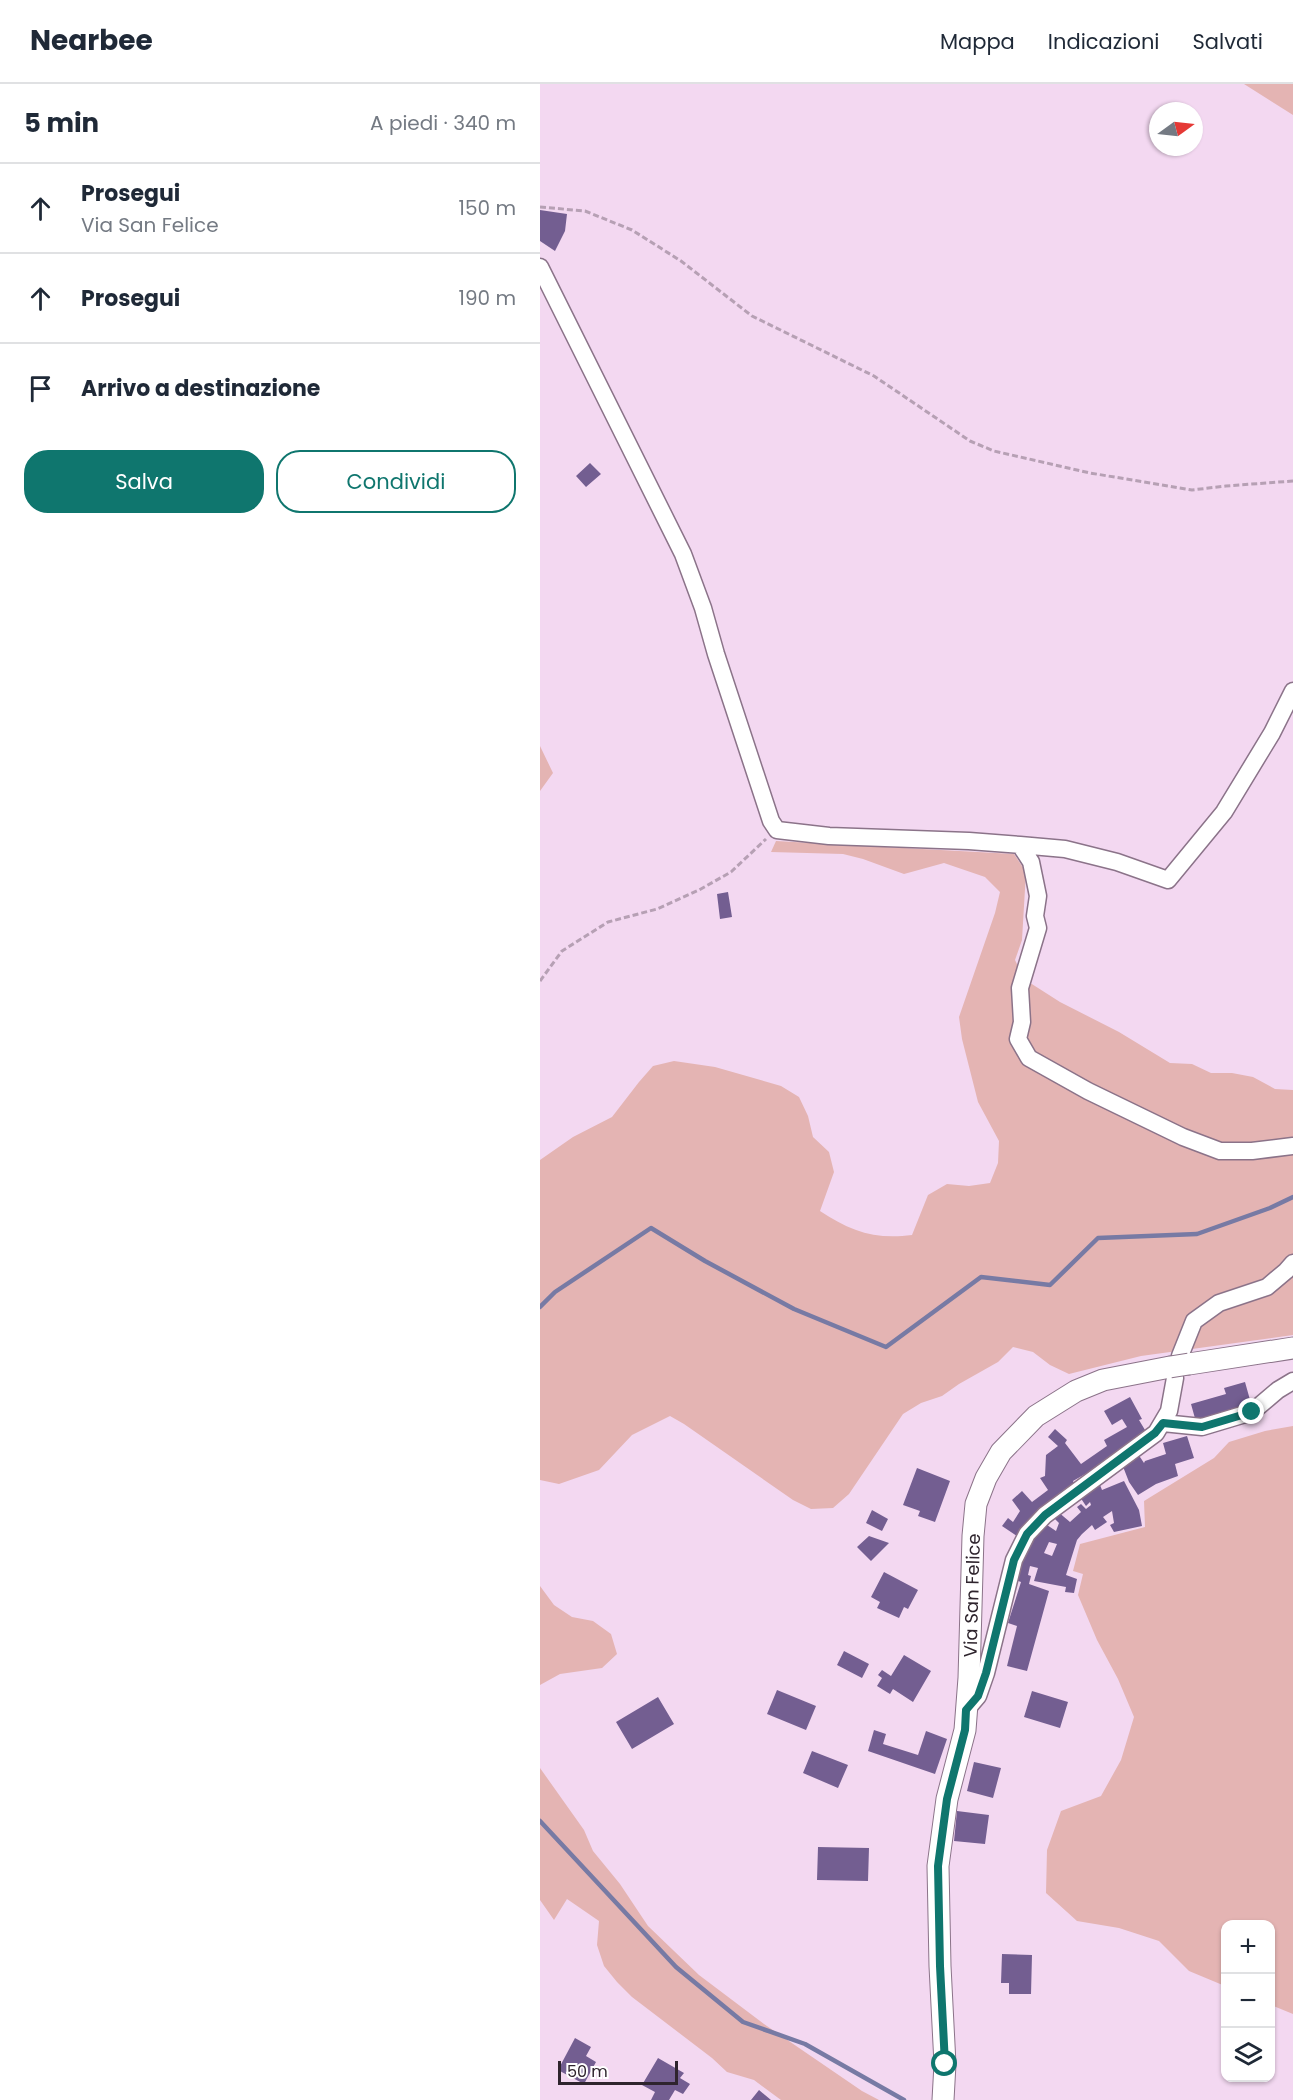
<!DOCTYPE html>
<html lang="it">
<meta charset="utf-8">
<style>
body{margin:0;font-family:Poppins,sans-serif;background:#f6f6f7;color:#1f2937}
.controls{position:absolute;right:18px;bottom:18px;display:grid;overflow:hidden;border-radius:12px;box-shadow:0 2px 4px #0004}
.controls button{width:54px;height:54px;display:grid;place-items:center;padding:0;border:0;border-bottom:2px solid #e0e1e3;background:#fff;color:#1f2937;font:30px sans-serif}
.compass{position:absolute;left:609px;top:18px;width:54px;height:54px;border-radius:50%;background:#fff;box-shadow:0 2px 4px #0004;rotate:75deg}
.scale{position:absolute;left:18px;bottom:15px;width:120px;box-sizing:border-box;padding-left:6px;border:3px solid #2e242d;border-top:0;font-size:16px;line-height:21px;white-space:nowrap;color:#2e242d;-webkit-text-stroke:4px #fff;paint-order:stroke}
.stop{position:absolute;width:18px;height:18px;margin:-14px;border:4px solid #0f766e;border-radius:50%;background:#fff}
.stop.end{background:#0f766e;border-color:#fff;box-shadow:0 2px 6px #0008}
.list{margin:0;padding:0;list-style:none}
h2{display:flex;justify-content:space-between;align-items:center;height:78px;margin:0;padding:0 24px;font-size:26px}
h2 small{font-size:20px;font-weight:400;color:#747a83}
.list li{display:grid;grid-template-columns:39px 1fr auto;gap:18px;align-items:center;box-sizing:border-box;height:90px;padding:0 24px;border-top:2px solid #e0e1e3}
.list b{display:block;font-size:22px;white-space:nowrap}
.list p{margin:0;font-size:20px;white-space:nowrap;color:#747a83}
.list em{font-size:20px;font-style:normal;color:#747a83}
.actions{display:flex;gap:12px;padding:18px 24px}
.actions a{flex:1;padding:14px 0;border:2px solid #0f766e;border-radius:24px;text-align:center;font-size:21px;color:#0f766e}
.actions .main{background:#0f766e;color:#fff}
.icon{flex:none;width:33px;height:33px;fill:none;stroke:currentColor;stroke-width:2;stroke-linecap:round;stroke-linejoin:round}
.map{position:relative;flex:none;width:753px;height:2016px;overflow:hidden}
header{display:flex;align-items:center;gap:36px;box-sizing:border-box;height:84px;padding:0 30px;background:#fff;border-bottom:2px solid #e0e1e3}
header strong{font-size:28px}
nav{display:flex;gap:33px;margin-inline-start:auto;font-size:21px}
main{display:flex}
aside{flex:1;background:#fff}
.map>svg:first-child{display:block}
.green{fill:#e4b4b3}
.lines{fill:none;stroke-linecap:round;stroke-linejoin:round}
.stream{stroke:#777aa4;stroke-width:4.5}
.building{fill:#735e91;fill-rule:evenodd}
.minor-casing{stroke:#8b7389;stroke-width:19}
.tertiary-casing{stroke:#8b7389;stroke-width:23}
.path{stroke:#b6a0b4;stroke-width:3;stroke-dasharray:6 3;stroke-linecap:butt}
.minor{stroke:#fff;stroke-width:16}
.tertiary{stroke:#fff;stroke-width:21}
.tertiary-bridge-casing{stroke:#8b7389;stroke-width:23;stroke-linecap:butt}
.tertiary-bridge{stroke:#fff;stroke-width:21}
.route{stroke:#0f766e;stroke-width:8}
.labels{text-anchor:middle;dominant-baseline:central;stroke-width:6;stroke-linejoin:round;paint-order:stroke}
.street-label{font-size:18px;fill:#2e242d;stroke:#fff}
</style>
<header>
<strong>Nearbee</strong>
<nav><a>Mappa</a><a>Indicazioni</a><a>Salvati</a></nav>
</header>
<main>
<aside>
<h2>5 min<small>A piedi · 340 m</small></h2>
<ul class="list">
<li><svg class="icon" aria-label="ahead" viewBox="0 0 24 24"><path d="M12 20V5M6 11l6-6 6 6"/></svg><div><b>Prosegui</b><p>Via San Felice</p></div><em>150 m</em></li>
<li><svg class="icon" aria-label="ahead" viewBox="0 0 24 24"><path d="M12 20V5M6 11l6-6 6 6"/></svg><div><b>Prosegui</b></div><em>190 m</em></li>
<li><svg class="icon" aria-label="arrive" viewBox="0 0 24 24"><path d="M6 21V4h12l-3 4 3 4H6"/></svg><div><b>Arrivo a destinazione</b></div></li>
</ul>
<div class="actions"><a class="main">Salva</a><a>Condividi</a></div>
</aside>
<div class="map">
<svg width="753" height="2016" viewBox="0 0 753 2016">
<rect width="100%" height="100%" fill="#f3d8f1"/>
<path class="green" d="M704,0H753V31Z
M0,662L13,689L0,707Z
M236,757L474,770L486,788L482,856L475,876L484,895L520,918L579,948L630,979L652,980L671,989H692L713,993L735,1005L753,1006V1251L601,1272L529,1290L510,1281L493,1268L473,1263L458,1278L419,1300L402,1312L381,1319L363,1330L309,1410L293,1424L271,1425L253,1416L144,1340L130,1332L92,1351L59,1386L19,1400L0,1396V1076L33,1053L72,1033L99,998L113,982L134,977L175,983L241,1002L259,1013L268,1032L273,1053L289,1068L294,1088L280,1127C310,1147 335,1156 372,1151L388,1111L407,1100L429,1102L450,1099L458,1079L459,1057L438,1018L422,955L419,933L455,829L460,808L445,793L404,779L364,790L323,775L303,770L231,768Z
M753,1342V1930L731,1921L730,1840H686L685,1902L649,1887L619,1857L579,1844L537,1837L506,1809L507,1766L521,1727L561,1712L581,1676L594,1633L578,1595L557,1556L538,1511L543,1490L533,1487L540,1460L605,1443L604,1417L674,1374L689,1358L725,1347Z
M0,1502L14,1521L32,1533L53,1537L71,1550L77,1570L62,1584L20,1590L0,1601Z
M0,1684L44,1746L53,1767L80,1800L108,1842L159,1891L224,1940L322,2007L339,2016H241L214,1996L187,1988L172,1974L92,1913L77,1898L64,1882L57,1861L59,1837L27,1815L14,1836L0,1816Z"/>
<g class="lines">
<path class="stream" d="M0,1223L15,1208L111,1144L165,1177L254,1225L346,1263L441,1193L510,1201L558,1154L657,1150L730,1124L753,1113
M0,1737L136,1883L203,1938L265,1960L364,2016"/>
</g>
<path class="building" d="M0,126L27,130L25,147L15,167L0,157Z
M50,379L61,390L46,403L36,392Z
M188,808L192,833L180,835L177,810Z
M705,1298L712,1323L656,1338L651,1320L686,1310L684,1304Z
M590,1313L602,1335L599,1336L608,1351L549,1392L547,1389L533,1397L536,1403L480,1454L462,1442L468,1434L473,1438L480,1427L472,1416L482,1407L492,1418L508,1406L500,1394L505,1392L506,1371L518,1362L508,1353L515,1345L527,1356L525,1359L541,1380L567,1362L564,1356L587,1343L582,1335L572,1341L564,1327Z
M647,1352L654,1374L635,1380L638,1392L616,1400L598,1411L589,1398L582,1380L598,1370L604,1379L605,1377L626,1370L623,1359Z
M377,1384L410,1397L395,1438L378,1432L380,1427L363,1421Z
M558,1396L562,1406L584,1397L599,1426L602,1442L574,1448L570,1441L574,1439L572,1427L563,1433L567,1438L555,1446L552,1441L542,1450L537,1456L526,1491L537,1495L534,1509L525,1508L526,1503L494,1497L498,1484L490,1482L488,1491L491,1492L489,1500L509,1507L487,1587L467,1582L477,1542L468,1539L481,1498L475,1496L481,1470L504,1439L516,1447L519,1439L512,1432L517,1427L530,1438L541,1428L537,1423L541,1420L546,1425L551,1421L550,1418L546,1422L538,1410ZM509,1458L517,1460L512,1472L504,1469Z
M332,1426L348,1435L342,1447L326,1439Z
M329,1452L349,1459L331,1477L317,1463Z
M344,1488L378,1506L368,1525L364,1523L359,1534L337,1524L340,1518L331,1513Z
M304,1567L329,1580L322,1594L297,1581Z
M364,1571L391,1587L373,1618L353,1605L350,1610L337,1602L342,1594L338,1591L342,1586L351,1592Z
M237,1606L276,1622L266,1646L227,1630Z
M492,1607L528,1618L520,1644L484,1633Z
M118,1613L134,1640L92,1665L76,1638Z
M334,1646L346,1650L343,1660L378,1671L386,1647L407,1655L395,1690L328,1667Z
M272,1667L308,1681L298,1704L263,1689Z
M434,1678L461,1684L453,1714L427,1707Z
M417,1727L449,1731L445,1760L414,1757Z
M278,1763L329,1764L328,1797L277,1796Z
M462,1870L492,1871L491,1910H469V1899H461Z
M35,1954L51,1963L46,1972L56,1978L44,2000L18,1986Z
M118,1974L144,1989L140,1994L150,2000L143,2010L135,2006L129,2016H111L115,2008L102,2001Z
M219,2006L231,2016H211Z"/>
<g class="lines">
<g class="minor-casing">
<path id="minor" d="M0,183L143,470L163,524L176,570L231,737L237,746L289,752L429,757L480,761L491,778L498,812L495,832L498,844L480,904L482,938L478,955L489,974L548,1007L643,1053L680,1067H712L753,1062
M480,761L525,765L577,778L628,796L684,728L732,649L753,607
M640,1272L654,1237L679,1219L727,1203L746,1187L753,1179
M623,1339L662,1343L712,1328L738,1306L753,1297
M426,1626L438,1612L446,1589L474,1476L487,1450L505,1431L616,1349L629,1327L635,1294"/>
</g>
<g class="tertiary-casing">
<g id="tertiary">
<path d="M649,1280L753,1264"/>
<path id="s1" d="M403,2016L405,1980L400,1882L398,1782L407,1715L425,1646L429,1594L433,1452L436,1420L446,1394L461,1368L496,1332L536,1307L563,1296L630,1283"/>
</g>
</g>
<path class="path" d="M0,123L45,127L92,146L141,177L212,232L334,292L430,357L454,367L550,389L652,406L686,402L753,397
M0,897L22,867L68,838L117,825L159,806L191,788L226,755"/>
<use href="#minor" class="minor"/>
<use href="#tertiary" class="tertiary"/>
<g class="tertiary-bridge-casing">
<path id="tertiary-bridge" d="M630,1283L649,1280"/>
</g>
<use href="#tertiary-bridge" class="tertiary-bridge"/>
</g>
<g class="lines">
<path class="route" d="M405,1980L400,1882L398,1782L407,1715L425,1646L426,1626L438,1612L446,1589L474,1476L487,1450L505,1431L615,1349L623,1339L662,1343L712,1328"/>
</g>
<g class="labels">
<g class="street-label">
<text stroke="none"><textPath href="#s1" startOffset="508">Via San Felice</textPath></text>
</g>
</g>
</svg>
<div class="controls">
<button>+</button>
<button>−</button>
<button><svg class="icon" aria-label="layers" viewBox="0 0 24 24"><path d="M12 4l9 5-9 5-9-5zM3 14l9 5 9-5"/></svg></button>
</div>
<svg class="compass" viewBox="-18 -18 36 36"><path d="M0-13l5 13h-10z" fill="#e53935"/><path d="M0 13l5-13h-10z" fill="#747a83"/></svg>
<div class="scale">50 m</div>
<div class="stop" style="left:405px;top:1980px"></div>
<div class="stop end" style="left:712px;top:1328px"></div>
</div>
</main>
